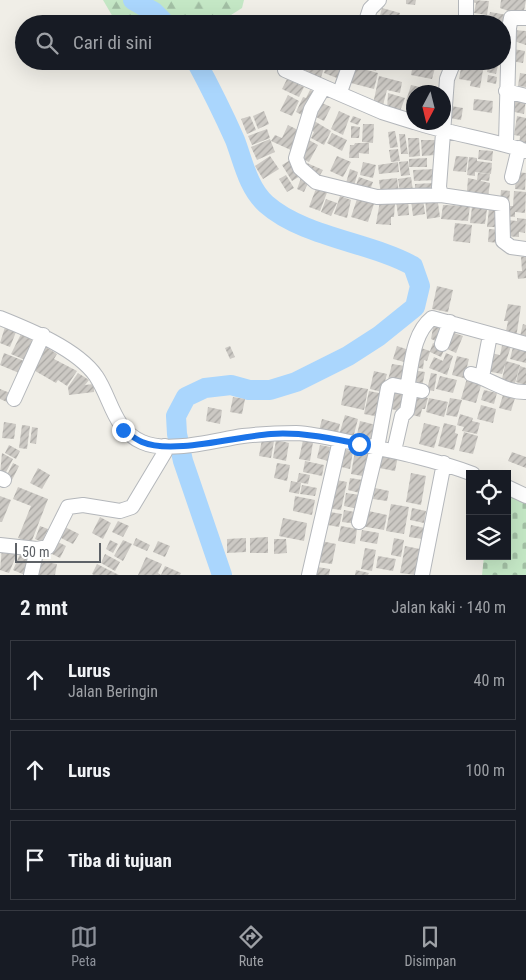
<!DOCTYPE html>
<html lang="id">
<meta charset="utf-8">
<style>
body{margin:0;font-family:"Roboto Condensed",sans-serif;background:#20242c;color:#f1f3f6}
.controls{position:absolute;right:15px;bottom:15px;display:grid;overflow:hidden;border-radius:0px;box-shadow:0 5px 20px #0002}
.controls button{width:45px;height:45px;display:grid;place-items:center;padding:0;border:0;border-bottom:1px solid #363941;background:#171b24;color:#f1f3f6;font:25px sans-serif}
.compass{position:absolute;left:406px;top:85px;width:45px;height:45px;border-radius:50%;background:#171b24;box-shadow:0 5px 20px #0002;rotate:187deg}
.scale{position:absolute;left:15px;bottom:12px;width:86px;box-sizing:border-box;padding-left:5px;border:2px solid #5e6267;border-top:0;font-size:14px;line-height:18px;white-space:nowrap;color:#5e6267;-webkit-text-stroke:4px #fff;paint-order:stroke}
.stop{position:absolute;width:15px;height:15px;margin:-11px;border:4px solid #1a73e8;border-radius:50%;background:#fff}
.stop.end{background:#1a73e8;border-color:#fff;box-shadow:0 1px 5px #0008}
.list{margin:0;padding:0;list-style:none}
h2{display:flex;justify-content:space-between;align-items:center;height:65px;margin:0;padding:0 20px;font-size:21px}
h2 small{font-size:16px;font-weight:400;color:#9ea1a6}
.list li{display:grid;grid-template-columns:32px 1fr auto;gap:15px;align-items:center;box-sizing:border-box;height:80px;margin:0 10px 10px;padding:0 10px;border:1px solid #363941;border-radius:0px}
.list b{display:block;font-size:19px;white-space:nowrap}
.list p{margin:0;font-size:16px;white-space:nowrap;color:#9ea1a6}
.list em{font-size:16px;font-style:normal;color:#9ea1a6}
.icon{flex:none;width:28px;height:28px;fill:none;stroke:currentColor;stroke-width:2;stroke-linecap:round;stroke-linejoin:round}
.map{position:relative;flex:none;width:526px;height:575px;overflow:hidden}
.search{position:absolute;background:#171b24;box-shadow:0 5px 20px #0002;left:15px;right:15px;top:15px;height:55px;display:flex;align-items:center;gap:12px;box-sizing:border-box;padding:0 18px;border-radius:28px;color:#9ea1a6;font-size:19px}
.sheet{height:335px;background:#171b24}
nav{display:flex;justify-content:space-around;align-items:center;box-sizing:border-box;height:70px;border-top:1px solid #363941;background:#171b24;font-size:14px;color:#9ea1a6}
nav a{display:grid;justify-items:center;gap:2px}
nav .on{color:#8c9099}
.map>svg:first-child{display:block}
.forest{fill:url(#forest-firs)}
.cemetery{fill:url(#cemetery-stones)}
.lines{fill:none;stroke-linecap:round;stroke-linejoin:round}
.river{stroke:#aad6fd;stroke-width:20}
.building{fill:url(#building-hatch)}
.minor-casing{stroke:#b4b7bb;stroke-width:16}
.minor{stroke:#fff;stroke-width:14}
.route{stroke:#1a73e8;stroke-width:6}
</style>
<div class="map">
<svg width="526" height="575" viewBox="0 0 526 575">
<defs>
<pattern id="forest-firs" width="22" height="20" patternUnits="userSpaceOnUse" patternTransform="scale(1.25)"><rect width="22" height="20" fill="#c4e7c5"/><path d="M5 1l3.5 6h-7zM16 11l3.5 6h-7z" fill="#a2bfa4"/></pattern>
<pattern id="cemetery-stones" width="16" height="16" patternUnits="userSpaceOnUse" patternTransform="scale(1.25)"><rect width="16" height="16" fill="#c4e7c5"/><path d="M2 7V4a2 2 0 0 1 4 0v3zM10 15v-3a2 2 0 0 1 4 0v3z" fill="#a2bfa4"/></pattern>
<pattern id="building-hatch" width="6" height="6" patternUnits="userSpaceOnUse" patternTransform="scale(1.25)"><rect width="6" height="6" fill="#ccc9c4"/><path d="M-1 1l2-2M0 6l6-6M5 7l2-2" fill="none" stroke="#a9a7a3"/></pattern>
</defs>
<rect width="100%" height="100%" fill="#f0eee7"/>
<path class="forest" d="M103,0H244L242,8L217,24H117Z"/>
<path class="cemetery" d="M507,495L526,504V575H482L484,556H507Z"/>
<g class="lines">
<path class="river" d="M133,0L154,12L166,24
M196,61C210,87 223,113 235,140C243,161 248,188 266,204C303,237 370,242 413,266L420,286L415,307L379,336L348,356L296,382L270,390H249L231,385L205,388L186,397L176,416L177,434L183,461L222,575"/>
</g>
<path class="building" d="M406,0H416L415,5L406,4Z
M472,0L489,1L487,15L474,13L476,3L471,2Z
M501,0H526L523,16L500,8Z
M382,8L400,13L397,24H366L369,16L379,19Z
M490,12L507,15L505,27H502V24H488Z
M322,17L332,20L331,24H320Z
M513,30L526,31V45L511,40Z
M513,49L525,51L523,63L511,61Z
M228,61H243L230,67Z
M296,61H326L319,84L303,78L306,70L294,66Z
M328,61L347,65L342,80L324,73Z
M355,61H372L378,63L376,71L354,65Z
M417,61H435L433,66Z
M489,61H499L496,74L487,72Z
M413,64L435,68L432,79L411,75Z
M352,66L378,73L374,89L347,82Z
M461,68L483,70L480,88L470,86L471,81L459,79Z
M520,73L526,74V87L518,86Z
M488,75L497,77L496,84L487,82Z
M379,76L402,82L400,93L387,90L383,105L373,104Z
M287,79L304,87L299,97L282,89Z
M411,85L428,89L427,92H414V103L406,101Z
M310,90L319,93L306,117L296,112L303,97L306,98Z
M388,93L405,98L399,114L387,110Z
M288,95L299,101L292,116L280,111Z
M513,97L526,99L524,114L510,111Z
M474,99L493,101L492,113L473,110Z
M320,102L331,107L324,121L314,116Z
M451,106L463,108L461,120L449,118Z
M264,111L269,124L258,129L253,116Z
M339,111L350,116L343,135L331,129Z
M250,116L256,130L247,134L241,119Z
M353,116L361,119L358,125L350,122Z
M517,116L526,118V146L519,145L520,136L514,135Z
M311,119L331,131L324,145L311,138L314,132L307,128Z
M363,124H374L373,143L362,142Z
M288,125L302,132L293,151L271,141L275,135L282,138Z
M351,126L360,127L359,138H351Z
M267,129L270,138L252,145L248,136Z
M395,131L398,147L390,148L388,132Z
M332,133L347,140L342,151L327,143Z
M399,134H405L408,154H401Z
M408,138H419L420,156L409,157Z
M270,139L275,152L257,160L251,147Z
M307,139L318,145L309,162L298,157Z
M421,140H435V155L422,156Z
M355,143H369V154L359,153V158H349L350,145H354Z
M398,149L400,161L391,162L389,150Z
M479,150L493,151L492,161L478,159Z
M270,156L279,169L263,179L255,166Z
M337,156L351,162L343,177L330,171Z
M456,156L468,157L466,172L453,171Z
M469,157L477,158V161L492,163L491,174L475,172V176L467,175Z
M427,158V167H409V159Z
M292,159L302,175L292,181L282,165Z
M408,161L410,175L401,176L399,162Z
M363,162L376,165L373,178L360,175Z
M398,162L399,172L379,174L378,165Z
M307,163L323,170L319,177L304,169Z
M350,169L358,172L354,186L346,183Z
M437,169L438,180L414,181L413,170Z
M516,172L526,173L525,190L515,189Z
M478,173L490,174L489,181L481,180V181L490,183L488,197L474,196L475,192L467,191L468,178L477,180Z
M286,175L294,188L287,192L279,179Z
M359,177L373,182L370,190L356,185Z
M411,177L413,191L400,193L398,179Z
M301,178L309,181L304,192L297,189Z
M397,178L399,193L381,195L379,180Z
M434,183L435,192L415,193V184Z
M317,186L328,190L320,211L309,207Z
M501,190L510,191L509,202L500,201Z
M514,191L526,192L525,213L515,212V217L505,216L506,206H513Z
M340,196L351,200L347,218L334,214Z
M437,196L440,217L427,219L425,198Z
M326,199L337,203L331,216L321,212Z
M357,199L374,204L368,222L351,217Z
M408,199L409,215L398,216L396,200Z
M423,199L425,214L413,216L411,200Z
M380,201L395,202L394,217H391V225L376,224Z
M443,205L470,206L468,221L441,219Z
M472,207L487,209L485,224L470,223Z
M489,208L497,209L496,227H487Z
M517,218L526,219L525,233L519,232V237L506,236L507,220L517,221Z
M455,223L472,225L470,243L453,241Z
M489,229L501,230L500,243L488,242Z
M526,256V278L518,279L517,271H522L521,257Z
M437,286L453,290L448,312L432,309Z
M508,304L521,306L516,338L505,336L508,321H504Z
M434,322L445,326L441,343L431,339Z
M523,324L526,325V342L519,340Z
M5,327L16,332L10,347L0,343Z
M451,332L463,336L456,353L445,348Z
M21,334L34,340L25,360L11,354Z
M503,341L512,343L502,374L486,371L491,353L500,355Z
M433,343L445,348L441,357L430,352L427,361L424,360L423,369L415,367L418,347L430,351Z
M514,343L526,346V363L510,359Z
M43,345L57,354L54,359L77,371L67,386L58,380L56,383L30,368Z
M230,346L235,357L230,359L225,348Z
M397,346L412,351L408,363L393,359Z
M4,353L24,361L19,373L0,365Z
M446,353L453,356L447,375L429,368L434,357L443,361Z
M457,356L469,359L464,378L452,375Z
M506,361L520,365L514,387L501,384Z
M392,364L405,366L402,383L388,380Z
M520,366L526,368V385L516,382Z
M413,370L425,372L422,387L411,385Z
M374,371L387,374L382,392L370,389Z
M78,373L89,380L85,385L94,384V392L69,395L68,387Z
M431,373L437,374L434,391L427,390Z
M440,376L457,380L453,393L436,389Z
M467,378L482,382L476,403L461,399Z
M345,385L368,389L364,410L341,405Z
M0,389L10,393L7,402L0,399Z
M392,390L406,393L402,412L388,408Z
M484,390L497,393L494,404L481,400Z
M369,391L384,394L380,417L364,414Z
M414,395L428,398L425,409H422L420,417L409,414Z
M503,395L515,398L511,411L499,408Z
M233,397L245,399L242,414L230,412Z
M429,398L448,402L444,417L426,412Z
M450,398L462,400L457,417L446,415Z
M481,405L496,409L493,423L477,419Z
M208,407L222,410L220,424L206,421Z
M460,414L473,418L472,421L480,423L477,434L462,431L464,427L457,425Z
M345,415L358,419L353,438L339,435Z
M322,419L340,424L337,436L319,431Z
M360,421L376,425L372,443L356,439Z
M4,422L16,424L14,439L2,438Z
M424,423L440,427L434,448L419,444Z
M444,423L456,426L455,433L458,434L454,450L438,446Z
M22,425L30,426L27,449L19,448Z
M32,427L38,428L36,444L30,443Z
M464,432L478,436L473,454L459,451Z
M262,439L274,441L271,458L259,456Z
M276,440L289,443L286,461L273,458Z
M303,440L313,442L310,461L299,459Z
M9,445L20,451L16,459L5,453Z
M320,445L330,447L328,461L317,458Z
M340,449L353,451L350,469L337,466Z
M355,451L372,454L368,477L351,474Z
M512,452L526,457V468L508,461Z
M2,453L13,459L4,476L0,474Z
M382,453L398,456L395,471L379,468Z
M305,461L324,465L322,476L303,472Z
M13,463L19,466L12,480L6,477Z
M277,463L290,465L287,481L274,478Z
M38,468L50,475L42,489L30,483Z
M299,473L310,475L308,484L297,482Z
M411,473L426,476L421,505L406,502Z
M350,478L363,480L360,493L348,490Z
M331,479L347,482L341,510L326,508Z
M291,481L301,483L299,494L289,492Z
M302,485L317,488L315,496L300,494Z
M18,487L48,499L31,543L18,538L31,506L13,499Z
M375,488L389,491L387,501L373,499Z
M346,493L360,495L358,509L344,506Z
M0,496L11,500L2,522H0Z
M295,496L315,500L312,515L293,511Z
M391,504L409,507L404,534L386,531Z
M412,508L426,511L424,523L410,520Z
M344,510L360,513L358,524L342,522Z
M364,510L387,515L384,530L361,526Z
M324,511L342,514L339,527L322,524Z
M100,517L111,523L103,539L92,533Z
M283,518L307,523L304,541L279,536Z
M118,521L129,526L123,537L112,532Z
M411,525L425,528L423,539L409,537Z
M40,526L48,529L42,542L35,539Z
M341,526L357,529L355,544L338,541Z
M65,527L79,534L73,544L59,537Z
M362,530L379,533L377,544L360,541Z
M268,537V553H250V538Z
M136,538L150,545L147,551L133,545Z
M246,538V552L227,553V539Z
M394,538L404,540L401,557L391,555Z
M274,539H286L287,553L274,554Z
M54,540L66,546L60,558L48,552Z
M110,540L118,544L113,553L106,549Z
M123,540L132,544L123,561L114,556Z
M158,541L170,546L165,557L153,552Z
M321,541L336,544L332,564L317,562Z
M405,546L420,549L416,575L400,573Z
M2,548L17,554L9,573L0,570Z
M365,548L376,550L372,571L361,569Z
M20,554L31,558L25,575L13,570Z
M105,554L120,562L115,571L101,563Z
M378,556L396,559L393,571L376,568Z
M146,557L162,564L158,573L161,575L165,566L181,573L180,575H138Z
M40,561L57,564L55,575H37Z
M97,564L119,575H94L92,574Z
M317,567L330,569L329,575H315Z
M356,570L369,573L368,575H355Z"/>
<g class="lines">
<g class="minor-casing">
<path id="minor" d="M365,24L370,9L379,0
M466,24V0
M285,70L324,87
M506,91L526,96
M340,92L351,61
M414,122L382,112L324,87L311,109L296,158L300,168L316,182L377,197L441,195L502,204L503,241L511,247L526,249
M414,122C451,134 489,139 526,151
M506,143L509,28L511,18H526
M512,177L519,148
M441,195L439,187L447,79L454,61
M0,318C30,330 77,349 96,376C112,400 113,429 142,442C168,454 215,440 243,436C260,434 279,433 296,433C317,434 339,440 359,444C398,452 436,460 473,474
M442,344L450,322
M471,374C490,379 506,393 526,392
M482,377L490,335
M407,388C412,365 412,334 432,318L526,344
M14,399L43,335
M394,451L402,416L407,411L411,389
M0,478L4,480
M507,487L526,496
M359,522L377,448L388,388L393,385L422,391
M0,545L37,549L48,547L68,507L83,505L120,511L132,507L165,452V446
M31,575L37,549
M309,575L340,440
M422,575L444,463"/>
</g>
<use href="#minor" class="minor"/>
</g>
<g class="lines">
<path class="route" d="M123,430C129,434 135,439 142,442C172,455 238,436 271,434C301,432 330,438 359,444"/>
</g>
</svg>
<div class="controls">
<button><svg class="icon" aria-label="locate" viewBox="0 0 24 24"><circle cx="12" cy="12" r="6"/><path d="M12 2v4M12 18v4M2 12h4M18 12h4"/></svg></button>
<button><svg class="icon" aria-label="layers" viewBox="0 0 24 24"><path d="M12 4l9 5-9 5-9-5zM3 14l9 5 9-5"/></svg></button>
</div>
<svg class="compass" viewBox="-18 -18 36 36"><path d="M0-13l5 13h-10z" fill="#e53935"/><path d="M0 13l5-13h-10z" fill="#9ea1a6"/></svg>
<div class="scale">50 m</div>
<div class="stop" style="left:359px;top:444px"></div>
<div class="stop end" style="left:123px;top:430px"></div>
<div class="search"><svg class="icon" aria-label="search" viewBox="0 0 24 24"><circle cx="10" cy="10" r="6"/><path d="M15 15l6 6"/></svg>Cari di sini</div>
</div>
<section class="sheet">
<h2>2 mnt<small>Jalan kaki · 140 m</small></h2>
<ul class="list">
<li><svg class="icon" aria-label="ahead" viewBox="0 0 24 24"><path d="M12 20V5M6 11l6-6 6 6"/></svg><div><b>Lurus</b><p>Jalan Beringin</p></div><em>40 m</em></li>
<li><svg class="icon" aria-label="ahead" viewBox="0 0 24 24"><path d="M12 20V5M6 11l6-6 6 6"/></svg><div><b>Lurus</b></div><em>100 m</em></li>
<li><svg class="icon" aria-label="arrive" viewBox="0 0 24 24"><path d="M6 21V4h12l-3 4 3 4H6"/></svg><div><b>Tiba di tujuan</b></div></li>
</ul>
</section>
<nav>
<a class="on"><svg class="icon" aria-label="map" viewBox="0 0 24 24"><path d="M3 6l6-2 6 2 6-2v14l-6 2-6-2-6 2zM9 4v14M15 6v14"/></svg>Peta</a>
<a><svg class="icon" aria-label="directions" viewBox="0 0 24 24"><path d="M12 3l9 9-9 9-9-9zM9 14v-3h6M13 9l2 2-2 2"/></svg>Rute</a>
<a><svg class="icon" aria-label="saved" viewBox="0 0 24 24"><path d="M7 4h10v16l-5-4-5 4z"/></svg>Disimpan</a>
</nav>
